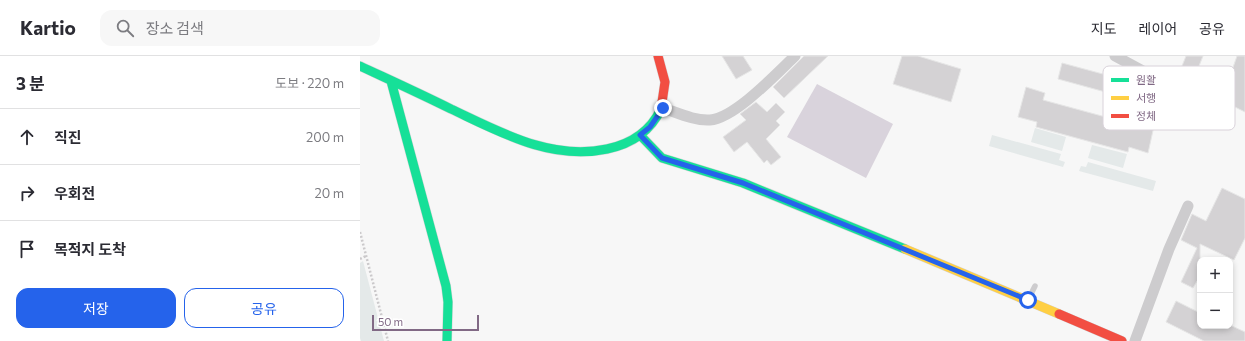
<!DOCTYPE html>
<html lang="ko">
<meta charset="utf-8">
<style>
body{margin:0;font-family:Commissioner,"Noto Sans KR",sans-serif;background:#f7f7f7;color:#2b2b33}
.controls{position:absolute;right:12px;bottom:12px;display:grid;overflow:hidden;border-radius:8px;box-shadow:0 2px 6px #0003}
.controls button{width:36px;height:36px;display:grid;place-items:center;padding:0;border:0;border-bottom:1px solid #e1e1e2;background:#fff;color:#2b2b33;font:20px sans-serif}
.scale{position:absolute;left:12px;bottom:10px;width:107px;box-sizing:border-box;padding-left:4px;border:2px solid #816985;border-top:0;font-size:11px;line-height:14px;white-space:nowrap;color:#816985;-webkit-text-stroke:3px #fff;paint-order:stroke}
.stop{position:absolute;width:12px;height:12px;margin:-9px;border:3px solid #2563eb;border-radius:50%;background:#fff}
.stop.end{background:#2563eb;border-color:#fff;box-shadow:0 1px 4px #0008}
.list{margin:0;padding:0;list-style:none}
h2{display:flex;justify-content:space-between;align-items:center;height:52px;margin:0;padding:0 16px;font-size:17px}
h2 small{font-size:13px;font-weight:400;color:#7c7c81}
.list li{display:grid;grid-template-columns:26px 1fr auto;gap:12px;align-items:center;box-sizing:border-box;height:56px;padding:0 16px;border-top:1px solid #e1e1e2}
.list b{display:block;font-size:15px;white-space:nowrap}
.list em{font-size:13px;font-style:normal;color:#7c7c81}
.actions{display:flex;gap:8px;padding:12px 16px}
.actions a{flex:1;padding:9px 0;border:1px solid #2563eb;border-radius:12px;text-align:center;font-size:14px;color:#2563eb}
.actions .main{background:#2563eb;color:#fff}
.icon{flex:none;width:22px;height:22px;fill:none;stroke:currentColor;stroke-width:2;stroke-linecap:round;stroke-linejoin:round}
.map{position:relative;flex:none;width:885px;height:285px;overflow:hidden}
header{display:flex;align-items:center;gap:24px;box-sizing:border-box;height:56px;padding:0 20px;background:#fff;border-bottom:1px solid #e1e1e2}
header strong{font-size:19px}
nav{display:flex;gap:22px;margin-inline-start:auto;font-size:14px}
.search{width:280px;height:36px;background:#f7f7f7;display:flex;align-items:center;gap:10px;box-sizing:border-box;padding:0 14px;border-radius:12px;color:#7c7c81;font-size:15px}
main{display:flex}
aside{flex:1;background:#fff}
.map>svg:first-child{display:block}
.green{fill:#e4e9e9}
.water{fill:#d9d3dc}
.building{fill:#d4d2d4;stroke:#e6e6e6}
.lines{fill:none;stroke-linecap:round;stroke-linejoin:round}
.fast-casing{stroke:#d5d3d5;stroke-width:10}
.slow-casing{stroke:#d5d3d5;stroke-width:10}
.jam-casing{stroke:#d5d3d5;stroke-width:10}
.path{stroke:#cbc9cb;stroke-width:2.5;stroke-dasharray:2 2;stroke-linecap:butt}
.lane{stroke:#cdccce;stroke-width:5.5}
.street{stroke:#cdccce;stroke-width:11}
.fast{stroke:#16e098;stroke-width:9}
.slow{stroke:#ffcf43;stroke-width:9}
.jam{stroke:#f24e42;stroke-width:9}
.route{stroke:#2563eb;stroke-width:5}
.key{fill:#fff;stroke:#d9d2da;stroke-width:1}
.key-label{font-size:11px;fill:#816985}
</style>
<header>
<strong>Kartio</strong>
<div class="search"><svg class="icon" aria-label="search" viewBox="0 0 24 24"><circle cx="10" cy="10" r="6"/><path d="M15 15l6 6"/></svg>장소 검색</div>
<nav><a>지도</a><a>레이어</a><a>공유</a></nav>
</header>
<main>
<aside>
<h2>3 분<small>도보 · 220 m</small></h2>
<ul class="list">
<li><svg class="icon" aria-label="ahead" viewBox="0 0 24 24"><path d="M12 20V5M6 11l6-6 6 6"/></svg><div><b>직진</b></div><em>200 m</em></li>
<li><svg class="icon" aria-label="right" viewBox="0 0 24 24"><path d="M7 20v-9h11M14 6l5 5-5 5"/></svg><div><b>우회전</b></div><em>20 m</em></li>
<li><svg class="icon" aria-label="arrive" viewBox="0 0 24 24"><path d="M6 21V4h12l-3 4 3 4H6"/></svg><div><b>목적지 도착</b></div></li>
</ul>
<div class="actions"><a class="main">저장</a><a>공유</a></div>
</aside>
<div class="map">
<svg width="885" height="285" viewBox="0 0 885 285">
<rect width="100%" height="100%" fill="#f7f7f7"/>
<path class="green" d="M675,72L706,81L702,95L671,86Z
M632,79L701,98L699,104L705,106L703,111L629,90Z
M732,89L767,98L763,112L728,102Z
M728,106L796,125L793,135L719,115L721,110L726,111Z
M3,205L24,285H1L0,282V207Z"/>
<path class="water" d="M457,28L533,68L506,122L427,81Z"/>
<path class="building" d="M362,0H383L392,14L376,23Z
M444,0H468L424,42L413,31Z
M542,0H558L601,13L591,46L533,28Z
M826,0H843L835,20L820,15Z
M877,0H885V56L865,46L867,42L863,40Z
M702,7L802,34L788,97L769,91L768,96L676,71L677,66L658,61L666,31L685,37L683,44L775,69L782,46L698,23Z
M396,46L407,56L416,47L425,56L416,65L420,69L406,83L421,101L411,109L407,104L404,107L387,86L374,96L363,81L386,64L380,58Z
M862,132L885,143V182L874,204L840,188V226L837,225L833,232L821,226L837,192L821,184L832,158L846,165Z
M816,245L840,257V270H872L885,276V285H844L806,266Z"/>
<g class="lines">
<g class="fast-casing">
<path id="fast" d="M0,10C30,24 61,38 91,53C140,76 191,105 247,93C271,88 290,76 301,53
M31,25L86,230L88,246L87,285
M280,79L302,102L383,127L545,193"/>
</g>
<g class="slow-casing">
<path id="slow" d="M545,193L699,258"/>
</g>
<g class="jam-casing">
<path id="jam" d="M298,0L305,26L301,53
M699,258L762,285"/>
</g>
<path class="path" d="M0,176L28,285
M0,203L6,200"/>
<path class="lane" d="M669,242L675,230"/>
<path class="street" d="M755,0L783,15L835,28
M303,52C318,57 335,65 350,64C375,62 417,17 435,0
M775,285L809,193L828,150"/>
<use href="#fast" class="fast"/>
<use href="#slow" class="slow"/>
<use href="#jam" class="jam"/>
</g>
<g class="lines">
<path class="route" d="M303,52L290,71L280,79L302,102L383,127L668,244"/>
</g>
<rect x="743" y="10" width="132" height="64" rx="6" class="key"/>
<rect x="751" y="22" width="18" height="4" fill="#16e098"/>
<rect x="751" y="40" width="18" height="4" fill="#ffcf43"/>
<rect x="751" y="58" width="18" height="4" fill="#f24e42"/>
<g class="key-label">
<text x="776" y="28">원활</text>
<text x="776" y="46">서행</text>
<text x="776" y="64">정체</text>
</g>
</svg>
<div class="controls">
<button>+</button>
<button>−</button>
</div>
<div class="scale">50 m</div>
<div class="stop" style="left:668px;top:244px"></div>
<div class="stop end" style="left:303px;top:52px"></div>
</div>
</main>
